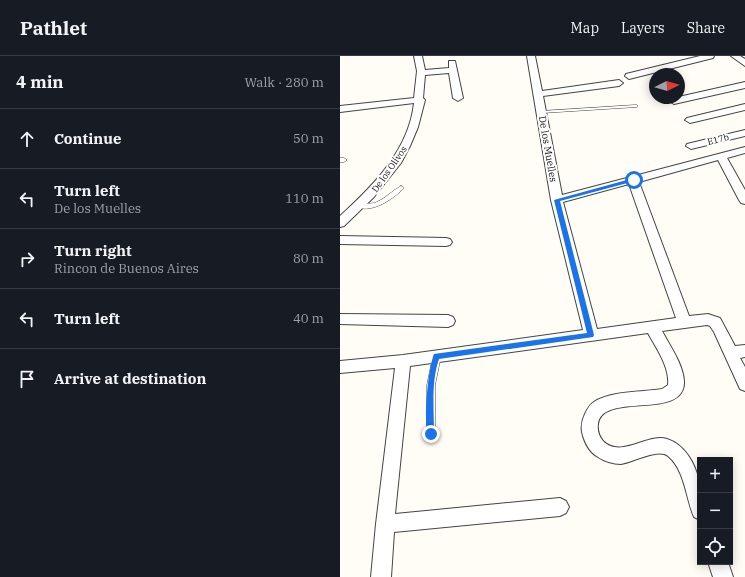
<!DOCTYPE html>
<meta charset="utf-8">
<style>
body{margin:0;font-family:"IBM Plex Serif",serif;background:#242831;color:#f1f3f6}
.controls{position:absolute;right:12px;bottom:12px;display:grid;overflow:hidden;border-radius:0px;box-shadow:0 2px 10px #0003}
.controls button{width:36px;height:36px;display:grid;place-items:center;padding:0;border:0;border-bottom:1px solid #363941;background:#171b24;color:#f1f3f6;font:20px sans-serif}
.compass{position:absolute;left:309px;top:12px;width:36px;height:36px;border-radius:50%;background:#171b24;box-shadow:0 2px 10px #0003;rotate:85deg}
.stop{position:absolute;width:12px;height:12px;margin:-9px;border:3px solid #1a73e8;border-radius:50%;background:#fff}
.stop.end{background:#1a73e8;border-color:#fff;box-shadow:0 1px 4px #0008}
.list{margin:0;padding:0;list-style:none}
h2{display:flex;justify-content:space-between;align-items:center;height:52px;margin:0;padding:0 16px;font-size:17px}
h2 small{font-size:13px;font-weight:400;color:#9ea1a6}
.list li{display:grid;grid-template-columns:26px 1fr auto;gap:12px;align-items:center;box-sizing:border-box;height:60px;padding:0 16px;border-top:1px solid #363941}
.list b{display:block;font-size:15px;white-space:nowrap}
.list p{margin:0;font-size:13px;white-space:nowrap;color:#9ea1a6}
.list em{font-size:13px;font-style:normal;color:#9ea1a6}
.icon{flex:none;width:22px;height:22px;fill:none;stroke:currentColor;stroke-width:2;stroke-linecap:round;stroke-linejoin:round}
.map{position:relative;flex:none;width:405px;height:521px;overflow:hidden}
header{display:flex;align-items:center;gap:24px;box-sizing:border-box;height:56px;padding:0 20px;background:#171b24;border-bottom:1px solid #363941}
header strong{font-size:19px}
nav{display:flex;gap:22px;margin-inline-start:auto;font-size:14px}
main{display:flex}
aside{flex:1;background:#171b24}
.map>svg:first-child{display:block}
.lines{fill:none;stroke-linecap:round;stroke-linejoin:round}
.lane-casing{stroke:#444;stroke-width:1}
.street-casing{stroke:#444;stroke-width:2}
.lane{fill:#fff;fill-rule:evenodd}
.street{fill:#fff;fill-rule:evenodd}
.route{fill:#1a73e8}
.labels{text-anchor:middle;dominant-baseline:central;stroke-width:4;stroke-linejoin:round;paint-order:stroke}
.far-street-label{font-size:9px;fill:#111;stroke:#fff}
.street-label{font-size:10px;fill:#111;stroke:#fff}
</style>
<header>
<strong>Pathlet</strong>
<nav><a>Map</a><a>Layers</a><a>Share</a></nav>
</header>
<main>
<aside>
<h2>4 min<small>Walk · 280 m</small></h2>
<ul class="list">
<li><svg class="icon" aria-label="ahead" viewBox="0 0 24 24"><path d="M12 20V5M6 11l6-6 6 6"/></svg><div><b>Continue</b></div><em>50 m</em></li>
<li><svg class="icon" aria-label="left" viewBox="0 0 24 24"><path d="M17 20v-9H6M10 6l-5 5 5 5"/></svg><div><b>Turn left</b><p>De los Muelles</p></div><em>110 m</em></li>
<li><svg class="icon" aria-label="right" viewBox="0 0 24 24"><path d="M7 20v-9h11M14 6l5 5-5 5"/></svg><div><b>Turn right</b><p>Rincon de Buenos Aires</p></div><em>80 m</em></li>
<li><svg class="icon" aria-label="left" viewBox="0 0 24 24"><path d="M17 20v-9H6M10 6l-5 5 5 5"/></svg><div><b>Turn left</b></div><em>40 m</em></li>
<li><svg class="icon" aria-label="arrive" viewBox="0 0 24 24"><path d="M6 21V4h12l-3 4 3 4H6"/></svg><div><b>Arrive at destination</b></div></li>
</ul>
</aside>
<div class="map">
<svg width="405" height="521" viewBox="0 0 405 521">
<rect width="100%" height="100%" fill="#fffdf5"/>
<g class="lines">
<g class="lane-casing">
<path id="lane" d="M295,49H297V51L202,57L200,56L202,55Z
M0,102H4L7,104L4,106H0Z
M61,130L63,131V133C53,143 30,159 16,150C21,146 31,149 37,146C46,142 53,134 61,130Z
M97,297L100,298L101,300L95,329V377L94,380L91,381L88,380L87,377V329L93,300L94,298Z"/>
</g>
<g class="street-casing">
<path id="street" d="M74,0H82L85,14L109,12V5H115L123,42L118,45L113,42L109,17L85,19L83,42L85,44L78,71L70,90L61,107L34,141L4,170L0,171V160C33,130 69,94 74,47L0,56V50L74,42L77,15Z
M187,0H195L202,35L279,24L283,27L279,30L203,40L222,139L405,91V97L387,102L405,134V148L401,147L399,144L378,104L299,126L349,260L368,258L380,262L395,290L405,289V301L400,302L405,311V335L400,333L374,276L370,270L367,269L322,275C330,290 343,308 344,325C346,365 262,335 258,368C257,375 259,380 263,385C281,403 307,377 327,383C345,389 355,407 359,425C363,436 360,452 360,464L354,461C346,443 345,414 328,400C318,392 293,406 281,408C273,408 264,405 258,401C249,396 244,385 242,376C241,370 242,364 245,358C247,354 249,349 254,346C270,335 303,336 322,333L328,329C330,311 316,292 308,277L70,310L55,458L220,442L226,445L229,451L226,457L220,460L54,476L51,521H31L36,468L55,312L0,317V305L63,299L243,274L211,144ZM289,128L336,262L257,273L223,146Z
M360,0H374L373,2L289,23L285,20L286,18Z
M391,0H400L405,3V10Z
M405,26V32L334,48L329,45L334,42Z
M405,48V54L350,67L345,64L347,62Z
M405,74V80L351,93L346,90L347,88Z
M0,180L106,182L110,183L112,186L110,189L106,190L0,188Z
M0,258L108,259L113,261L115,265L113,269L108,271L0,268Z
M368,506H388L393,521H373Z"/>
</g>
<use href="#lane" class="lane"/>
<use href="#street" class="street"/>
</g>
<path class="route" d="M294,122L295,123V125L220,145L254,279L253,281L99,303C91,326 94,353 94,378L93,380H88C83,366 88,312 94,298L247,277L214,144Z"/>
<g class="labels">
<g class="far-street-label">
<text transform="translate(378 83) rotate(-14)">E17b</text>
<text transform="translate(49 113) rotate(-55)">De los Olivos</text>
</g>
<g class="street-label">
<text transform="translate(208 93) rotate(80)">De los Muelles</text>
</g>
</g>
</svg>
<div class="controls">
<button>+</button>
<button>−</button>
<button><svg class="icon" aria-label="locate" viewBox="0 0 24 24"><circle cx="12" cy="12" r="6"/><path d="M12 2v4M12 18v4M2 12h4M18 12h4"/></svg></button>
</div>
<svg class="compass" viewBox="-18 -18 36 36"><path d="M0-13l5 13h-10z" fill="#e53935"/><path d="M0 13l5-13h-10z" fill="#9ea1a6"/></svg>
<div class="stop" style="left:294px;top:124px"></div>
<div class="stop end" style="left:91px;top:378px"></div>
</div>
</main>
